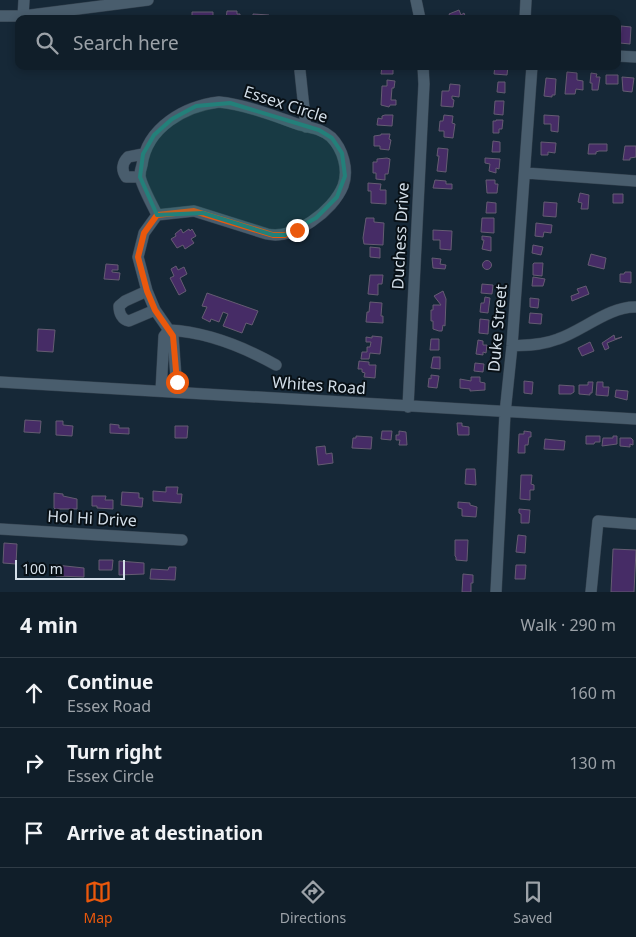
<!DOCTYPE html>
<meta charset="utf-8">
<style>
body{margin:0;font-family:"Noto Sans",sans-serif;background:#192731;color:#f1f3f6}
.scale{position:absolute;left:15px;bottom:12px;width:110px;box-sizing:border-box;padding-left:5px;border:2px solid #d4dfe9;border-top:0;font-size:14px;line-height:18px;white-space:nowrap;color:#d4dfe9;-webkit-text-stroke:4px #081016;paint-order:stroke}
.stop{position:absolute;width:15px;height:15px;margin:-11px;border:4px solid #ea580c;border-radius:50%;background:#fff}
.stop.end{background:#ea580c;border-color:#fff;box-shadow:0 1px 5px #0008}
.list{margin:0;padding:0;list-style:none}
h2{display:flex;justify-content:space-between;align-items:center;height:65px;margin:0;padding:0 20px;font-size:21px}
h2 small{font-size:16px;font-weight:400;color:#9ca2a8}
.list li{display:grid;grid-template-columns:32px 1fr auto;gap:15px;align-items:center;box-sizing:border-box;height:70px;padding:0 20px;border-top:1px solid #303c46}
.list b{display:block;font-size:19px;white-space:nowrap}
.list p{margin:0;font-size:16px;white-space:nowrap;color:#9ca2a8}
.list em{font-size:16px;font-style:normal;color:#9ca2a8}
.icon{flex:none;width:28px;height:28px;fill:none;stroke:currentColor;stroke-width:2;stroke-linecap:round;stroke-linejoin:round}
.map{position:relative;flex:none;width:636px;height:592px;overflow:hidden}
.search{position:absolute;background:#101e29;box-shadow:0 2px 8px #0003;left:15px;right:15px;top:15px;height:55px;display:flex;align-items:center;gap:12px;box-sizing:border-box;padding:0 18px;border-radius:10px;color:#9ca2a8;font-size:19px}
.sheet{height:275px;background:#101e29}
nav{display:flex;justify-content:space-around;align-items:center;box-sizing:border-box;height:70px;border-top:1px solid #303c46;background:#101e29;font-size:14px;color:#9ca2a8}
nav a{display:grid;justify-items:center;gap:2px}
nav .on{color:#ea580c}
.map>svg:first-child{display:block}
.building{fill:#462c66;stroke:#655c72}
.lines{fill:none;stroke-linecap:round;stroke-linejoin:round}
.minor-casing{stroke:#34424f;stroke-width:12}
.minor{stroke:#495d6d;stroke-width:11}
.route{stroke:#ea580c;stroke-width:6}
.marked{fill:#23807a;fill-opacity:0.2;stroke:#23807a;stroke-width:4;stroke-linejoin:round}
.labels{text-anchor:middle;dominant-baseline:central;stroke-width:4;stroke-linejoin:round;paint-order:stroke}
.street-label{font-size:16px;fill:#d4dfe9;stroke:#081016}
</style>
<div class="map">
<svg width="636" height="592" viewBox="0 0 636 592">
<rect width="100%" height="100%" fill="#162837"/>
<path class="building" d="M459,10L461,15L464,13L466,18L451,19L449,14Z
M227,11H237V14H240V19H226Z
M192,12H213V19H192Z
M253,14L269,15V19H253Z
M621,26L631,27L630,44L620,43Z
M379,66H393V74H381L382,67Z
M442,66H463V68L450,67V69H442Z
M495,66H508L507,75L494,74Z
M567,72L577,73V80L583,81V90L576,89L575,94H565Z
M591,73L597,74L596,77H600L598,90H592V83H590Z
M606,75H618V84H606Z
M622,77L634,78L632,92L623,91Z
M546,78L556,79L555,95H552V97L544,96Z
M387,80L395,81L394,88H392L391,100H396V105H390L389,107L381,105L382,86H387Z
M498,82H505V93L497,92Z
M450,84L460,85L459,97L452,96V99L454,100L453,107L441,106L442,91H449Z
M495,101H504L503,115L494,114Z
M385,115H393L392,126L377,125L378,118L382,119V116Z
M444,115L453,116L452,123L455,124L453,138L444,137V131H439L440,121H443Z
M544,115L559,116L558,132L551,131V124H544Z
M496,120H503L502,129H499V133H493V121H496Z
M381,134H390L389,139L391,140L389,150L380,149V146H374V136L381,135Z
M493,141L500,142V152H492Z
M541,142L556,143L555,153L548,152V155H541Z
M589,144H607V151H599L596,152V154H588Z
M625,146H636V157L630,158V160H623Z
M438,148L448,149L446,172L437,171L439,156H437Z
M387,158L390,159L389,168L388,174H385V180L376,179V173H373V162H377V159Z
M485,158L500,159L499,169L496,168V173L489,171L490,164L485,163Z
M435,180L446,181V184H452V189L433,188Z
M486,180H495V184H498L497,193H487Z
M368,183L381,184L380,190H386V204L371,203V191H368Z
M580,193L589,195L588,209H581L582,203L578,202Z
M613,194H623V203H613Z
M487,202L496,203V213H486Z
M544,202L557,203L556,217L543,216Z
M366,218H374V222L384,223L383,245L364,244L363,238Z
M482,218H494V233L481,232Z
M536,223L552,225L551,233L544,232L543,237L535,236Z
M181,229L183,233L189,229L190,231L192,229L196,236L191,239L194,243L185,249L183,245L177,248L171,239L176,236L175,234Z
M433,230L452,231L451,250L440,249V240H433Z
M482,236L491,237V251L482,249L484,240H482Z
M533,245L543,247L541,255L532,253Z
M370,247L380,248V258L370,257Z
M591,254L606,258L604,269L588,265Z
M432,258L441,259L440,264L446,265L445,269L433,268Z
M482.5 265a4.5 4.5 0 1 1 9 0a4.5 4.5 0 1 1-9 0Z
M534,263H543L542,276L533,275V264Z
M106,264L118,265V270H112V272L120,273L119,280L104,279Z
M176,266L178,270L184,267L187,274L180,278L186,291L179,295L170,278L174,276L171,269Z
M625,272H631V283L620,282V274H624Z
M370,275H383L382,284H378V295L368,294Z
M533,277L545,279L543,286H532Z
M482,284L493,285L492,294L481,293Z
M586,286L589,294L572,301L571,296L579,293L577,289Z
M443,291L446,299L445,326L443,325L442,331H439L433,329V321H431V310H433V305H441L434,296Z
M207,293L258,311L252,325L246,323L242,333L223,326L228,314L223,312L219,322L211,319L210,322L202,318L207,307L202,306Z
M485,297L490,298L488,313L480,312L481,303H484Z
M530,298L539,299L538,308L530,307Z
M370,302L382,303L381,316H383V323L366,322L367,312H369Z
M530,313L542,314L541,324L529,323Z
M480,319L489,320L488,334L479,333Z
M38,329L55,330L53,352L37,351Z
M614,335L615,339L622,337L607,343L609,348L605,350L602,343Z
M372,336L382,337L380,354L370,353L369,359H361L362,352H367V347H370L371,342H366V337L372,338Z
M431,339H439V350H430Z
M478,340L483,341V345H487L486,353L483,352V355L476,354Z
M590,342L594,351L582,356L578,348Z
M433,357H440V369L431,368Z
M359,361L369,362V365H376L375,378L364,377L365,373L362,372V369H358Z
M475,363L484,364L483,372L474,371Z
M431,375L439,376L437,388L428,387L429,378L431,379Z
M471,377H480V382L485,383V390L470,391V389L460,388V379L471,381Z
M524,381L533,382L532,394L524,393Z
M588,382H593L592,393H590V395L579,394V385H588Z
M597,382H603V387H609L608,396L596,395Z
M559,385L574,386V392L571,394H559Z
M616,390L628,391L627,400L615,397Z
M25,420L41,421L40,433L24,432Z
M56,421H63V425L73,426L72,436L56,435Z
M457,423H462V426L469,427V435H458Z
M110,424L119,425V428H129V434L110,433Z
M175,426H188L187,438H175Z
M382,431H392L391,440L381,439Z
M399,431L406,432L407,445H399L400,440H396V435H399Z
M524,431L531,432V437H529L528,445H525V453H518L519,434H524Z
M356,436L372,437L371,449L352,448L353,438H356Z
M586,436H600V442H595L594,444H586Z
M613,436H617V444L602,446L603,438H613Z
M620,438H631L633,440V445L630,444V447L620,446Z
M545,439L565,441L564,450L544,449Z
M325,446L326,454L332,453L333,463L318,465L316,447Z
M466,469H475L476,485L465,484Z
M521,475H532L531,484L534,485V490H530V500L520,499Z
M166,487H178L177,494H182L181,503L153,501V491L166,492Z
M122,492L139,493V498H143L142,507L121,505Z
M54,493L63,494V496L77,499V509H55L54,508Z
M92,496H106L105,500H113V509L97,508V506H92Z
M458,502L470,503V505L477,507L476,517L462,516V509L458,508Z
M519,509L530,510L529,523H521V514L519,513Z
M518,535L526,536L525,553L516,552Z
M455,540H468L467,561L456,560V557L455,556Z
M4,543L17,544L16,564L3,563Z
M613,549L636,550L634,592H611Z
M99,560H113L112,570H99Z
M119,561L144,563V574L119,575Z
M56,565L84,568V577L56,576Z
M516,565H526L525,579H515Z
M169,567H176L175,580L150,579L151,569L168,570Z
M463,574L473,575V583H471V592H462Z"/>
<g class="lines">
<g class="minor-casing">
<path id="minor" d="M416,0L420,19
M0,16H23L148,0
M23,16L24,0
M525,19L526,0
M617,56L636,57
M300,71L306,127
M219,102C247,105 274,116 300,125C311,128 322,129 331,137C343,149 349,170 343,186C333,211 294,240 267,234L194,211L157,215C153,206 141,185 140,176C140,173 141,168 142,165C147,127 185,106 219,102Z
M526,173L636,181
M140,177H126C121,170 122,163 128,157L143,154
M157,215L144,233L138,257L147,291L155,310L173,336L177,392
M147,291L125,301L119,306C119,313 122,320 129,321L155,310
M169,330C206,332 244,347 276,365
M512,346C527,345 543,345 558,339C582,331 610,306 636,307
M0,382L636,419
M161,391L164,336L169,330
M408,407L424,84L423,66
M0,529L182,540
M496,592L505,413L512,346L532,66
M591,592L598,521L636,524"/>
</g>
<use href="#minor" class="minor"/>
</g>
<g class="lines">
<path class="route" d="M177,382L173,336L155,310L147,291L138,257L144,233L157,215L194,211L273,235H285L297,230"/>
</g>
<path class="marked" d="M230,103L319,130L332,138L342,153L345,176L337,197L316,218L285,235H273L203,213L157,215L140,177L143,154L154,135L172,119L196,106Z"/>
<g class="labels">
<g class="street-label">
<text transform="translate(286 104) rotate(18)">Essex Circle</text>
<text transform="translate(400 236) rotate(-87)">Duchess Drive</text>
<text transform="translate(497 328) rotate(-85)">Duke Street</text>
<text transform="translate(319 385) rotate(4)">Whites Road</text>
<text transform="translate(92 518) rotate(3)">Hol Hi Drive</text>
</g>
</g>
</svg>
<div class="scale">100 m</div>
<div class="stop" style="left:177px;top:382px"></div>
<div class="stop end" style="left:297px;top:230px"></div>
<div class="search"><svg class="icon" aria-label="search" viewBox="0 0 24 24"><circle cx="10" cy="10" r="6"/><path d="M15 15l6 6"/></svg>Search here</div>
</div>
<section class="sheet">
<h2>4 min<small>Walk · 290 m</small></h2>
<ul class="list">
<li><svg class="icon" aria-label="ahead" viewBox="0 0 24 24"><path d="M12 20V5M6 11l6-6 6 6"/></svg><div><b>Continue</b><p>Essex Road</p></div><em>160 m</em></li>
<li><svg class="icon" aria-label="right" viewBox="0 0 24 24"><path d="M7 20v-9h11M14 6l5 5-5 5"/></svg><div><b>Turn right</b><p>Essex Circle</p></div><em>130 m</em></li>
<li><svg class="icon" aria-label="arrive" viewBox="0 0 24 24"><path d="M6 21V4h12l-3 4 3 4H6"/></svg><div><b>Arrive at destination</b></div></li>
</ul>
</section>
<nav>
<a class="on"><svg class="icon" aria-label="map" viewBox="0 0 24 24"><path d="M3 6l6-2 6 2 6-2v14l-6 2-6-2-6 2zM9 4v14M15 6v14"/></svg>Map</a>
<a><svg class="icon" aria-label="directions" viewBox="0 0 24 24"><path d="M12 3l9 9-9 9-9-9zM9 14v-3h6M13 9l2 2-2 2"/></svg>Directions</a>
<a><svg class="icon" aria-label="saved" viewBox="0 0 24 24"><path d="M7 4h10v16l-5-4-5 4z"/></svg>Saved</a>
</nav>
